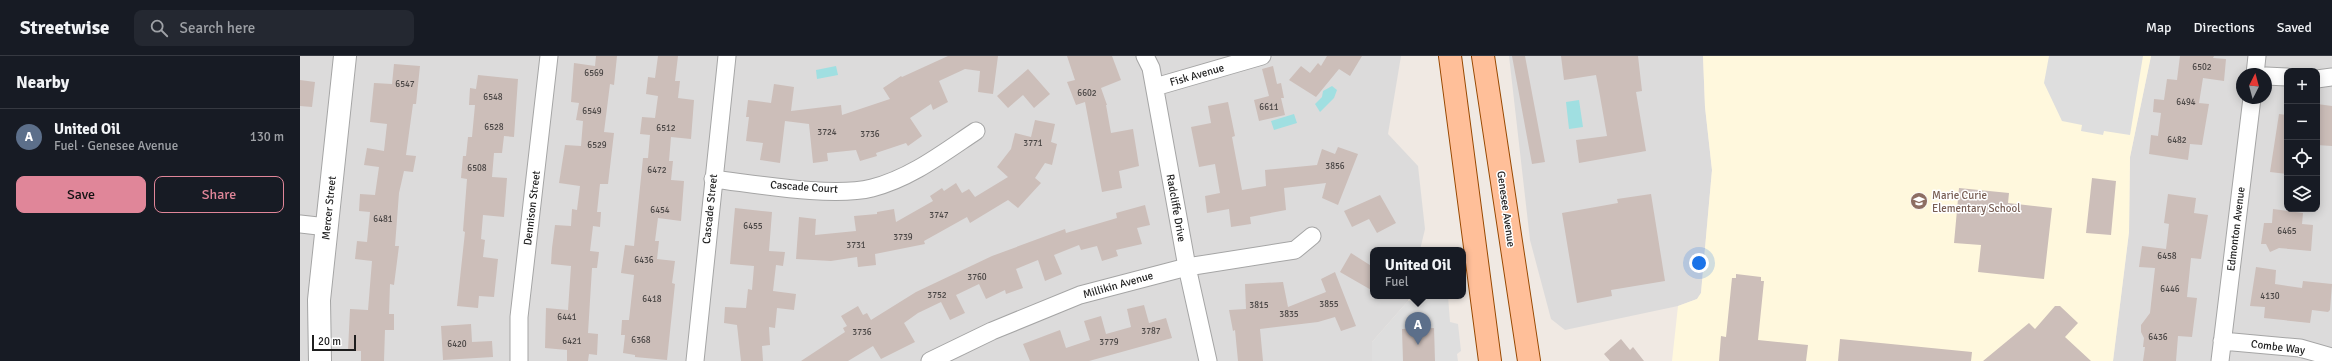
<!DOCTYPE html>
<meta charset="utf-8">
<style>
body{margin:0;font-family:Signika,sans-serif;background:#242831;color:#f1f3f6}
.controls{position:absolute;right:12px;top:12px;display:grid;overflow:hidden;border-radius:8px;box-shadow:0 2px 10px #0003}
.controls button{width:36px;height:36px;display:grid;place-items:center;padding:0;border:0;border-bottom:1px solid #363941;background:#171b24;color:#f1f3f6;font:20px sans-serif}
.compass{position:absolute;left:1936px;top:12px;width:36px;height:36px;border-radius:50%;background:#171b24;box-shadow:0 2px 10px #0003;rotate:6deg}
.scale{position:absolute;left:12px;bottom:10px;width:44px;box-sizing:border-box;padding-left:4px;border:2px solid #1e1e1e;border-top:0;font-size:11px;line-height:14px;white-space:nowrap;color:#1e1e1e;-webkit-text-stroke:3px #fff;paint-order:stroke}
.you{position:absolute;left:1399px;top:207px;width:14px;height:14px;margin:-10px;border:3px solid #fff;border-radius:50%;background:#1a73e8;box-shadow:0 0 0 6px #1a73e833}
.badge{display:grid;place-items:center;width:26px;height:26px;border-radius:50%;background:#e08699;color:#fff;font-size:13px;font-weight:700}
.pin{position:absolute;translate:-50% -33px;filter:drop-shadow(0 1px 2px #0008)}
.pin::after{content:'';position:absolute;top:21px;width:14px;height:12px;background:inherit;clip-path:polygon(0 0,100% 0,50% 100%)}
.popup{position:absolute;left:1070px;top:191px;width:96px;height:52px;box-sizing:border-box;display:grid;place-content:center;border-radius:8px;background:#171b24;filter:drop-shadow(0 1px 3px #0005);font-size:13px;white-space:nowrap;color:#9ea1a6}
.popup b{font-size:15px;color:#f1f3f6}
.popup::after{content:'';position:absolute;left:50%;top:100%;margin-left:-8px;border:8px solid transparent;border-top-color:#171b24}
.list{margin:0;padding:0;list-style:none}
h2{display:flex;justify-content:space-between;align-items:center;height:52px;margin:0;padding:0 16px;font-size:17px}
h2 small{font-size:13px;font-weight:400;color:#9ea1a6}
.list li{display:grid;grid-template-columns:26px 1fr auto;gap:12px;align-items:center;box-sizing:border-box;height:56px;padding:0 16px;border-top:1px solid #363941}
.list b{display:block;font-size:15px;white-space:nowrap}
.list p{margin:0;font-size:13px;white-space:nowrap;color:#9ea1a6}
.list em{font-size:13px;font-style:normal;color:#9ea1a6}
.actions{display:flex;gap:8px;padding:12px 16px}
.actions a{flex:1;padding:9px 0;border:1px solid #e08699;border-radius:8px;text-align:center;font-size:14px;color:#e08699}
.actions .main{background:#e08699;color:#111}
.icon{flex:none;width:22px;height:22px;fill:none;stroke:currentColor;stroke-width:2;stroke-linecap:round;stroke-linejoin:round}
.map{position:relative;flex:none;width:2032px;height:305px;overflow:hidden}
header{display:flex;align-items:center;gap:24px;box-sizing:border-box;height:56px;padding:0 20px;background:#171b24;border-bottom:1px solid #363941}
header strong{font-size:19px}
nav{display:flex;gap:22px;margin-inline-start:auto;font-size:14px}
.search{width:280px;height:36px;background:#242831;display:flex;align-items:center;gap:10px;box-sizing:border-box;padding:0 14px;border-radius:8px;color:#9ea1a6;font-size:15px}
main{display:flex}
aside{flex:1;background:#171b24}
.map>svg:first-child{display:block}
.residential{fill:#dcdbdb;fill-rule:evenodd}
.education{fill:#fff8dd}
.parking{fill:#dedede}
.water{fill:#a0dfe1}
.building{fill:#ccbeb9}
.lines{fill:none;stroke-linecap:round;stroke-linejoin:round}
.minor-casing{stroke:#a5a5a5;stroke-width:19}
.tertiary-casing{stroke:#a5a5a5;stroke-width:24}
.primary-casing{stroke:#984800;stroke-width:24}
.minor{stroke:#fff;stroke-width:17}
.tertiary{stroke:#fff;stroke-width:22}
.primary{stroke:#ffbf99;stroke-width:22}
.labels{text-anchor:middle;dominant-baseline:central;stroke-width:3;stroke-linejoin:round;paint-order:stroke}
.number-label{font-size:9px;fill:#4a4645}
.street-label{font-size:11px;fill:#1e1e1e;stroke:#fff}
.education-label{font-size:11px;fill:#785e54;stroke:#fff;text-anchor:start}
</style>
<header>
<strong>Streetwise</strong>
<div class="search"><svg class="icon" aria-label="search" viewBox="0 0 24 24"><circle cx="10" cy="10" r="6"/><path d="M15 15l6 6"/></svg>Search here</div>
<nav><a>Map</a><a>Directions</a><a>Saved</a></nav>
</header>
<main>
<aside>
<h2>Nearby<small></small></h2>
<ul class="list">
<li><span class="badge" style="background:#5c6f8a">A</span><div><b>United Oil</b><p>Fuel · Genesee Avenue</p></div><em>130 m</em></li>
</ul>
<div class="actions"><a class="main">Save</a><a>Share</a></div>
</aside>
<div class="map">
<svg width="2032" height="305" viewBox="0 0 2032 305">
<rect width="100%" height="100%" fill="#f0e9e3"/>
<path class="residential" d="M0,0H1101L1088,78L1118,110L1125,173L1120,194H1073V240H1109L1108,245L1072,286V305H0Z
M1209,0H1403L1405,51L1412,114L1401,237L1397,243L1378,250L1265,274L1251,263L1230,184Z
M1851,0H2032V305H1813L1829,176L1830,101ZM1987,15H2017V153H1987ZM1942,18H1966V42H1942Z"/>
<path class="education" d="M1403,0H1851L1830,101L1829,176L1813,305H1372L1378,250L1397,243L1401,237L1412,114L1405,51Z"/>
<path class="parking" d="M1749,0H1843L1830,79L1804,75L1803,79L1781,75L1782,69L1762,65L1744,27Z
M1148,240L1150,266L1158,268L1161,295L1157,298L1158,305H1072V286L1108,245Z"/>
<path class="water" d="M536,10L538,19L517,23L516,14Z
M1032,30L1037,34L1034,42L1020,56L1015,48L1022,41L1023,35Z
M1279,44L1283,71L1269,73L1266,46Z
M994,58L997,67L974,74L971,65Z"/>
<path class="building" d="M296,0H317L314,29L310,28L304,76L314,77L308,128H300L297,156H301L300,171L293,170L290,195L299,196L297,212H292L288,277L298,278L297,299L289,298L288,305H267V294L245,292L246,252L268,254L271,210L251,208L252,192L255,169L271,170L272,153L277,154L280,130L259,127L265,89L281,90L283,65L276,64L279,47L271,46L274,7L295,10Z
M358,0H378L375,25H380L378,42L394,44L391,83L371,81L369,105H373L371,124L384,125L381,165L358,162L355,185H359L357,203L375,205L372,227L375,228L367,304L335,301V299L323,297L325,279H321L322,264H329L334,219L321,217L325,189L334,190L343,102H348L350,79L340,78L342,61L355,62L358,40L346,38L348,21L355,22Z
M648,0H698L693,38L678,36L680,15L665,13L639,25L648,46L633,54L631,48L610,62L622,80L608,90L606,87L576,97L577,100L560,105L556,94L527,97L528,105L513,107L509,68L485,65L480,107L460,104L463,87L446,85L449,61H446L448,44L471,47L474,28L494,31L491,55L541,49L542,59L590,43L583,32L601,20L602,21Z
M767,0H812L821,24L801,32L807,49H806L811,77L833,73L839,110L819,115L822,132L802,136L785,46L776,49L767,26L775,24Z
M1027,0H1062L1050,20L1039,13L1016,41L989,24L1001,10L1010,17L1018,7L1021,10Z
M1212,0H1225L1245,106L1232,108Z
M1261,0H1338L1342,35L1336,36L1346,95L1279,107L1276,84L1307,80L1300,40L1296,19L1264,24Z
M1880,0H1914L1913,2L1926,3L1924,25L1903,22L1899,47L1909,48L1902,89L1890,88L1888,104L1849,98L1851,79L1858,80L1861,57L1853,56L1854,43L1864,44L1867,23L1877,24Z
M94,8L120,10L116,48H113L106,99L116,100L113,116L104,115L99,137L95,190H99L94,229L90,228L89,258H94V274H85L84,305H61V295H48L50,253L68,254L72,205L55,203L57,185L67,186L70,156L59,155L60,138L75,139L79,111L64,109L67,92L84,95L87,68L70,66L74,27L92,28Z
M973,10L977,28L981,27L984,42H981L985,59L959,65L954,44L969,40L962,13Z
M728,13L750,38L734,52L723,39L708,52L697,40Z
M178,19L218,23L214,81L204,80L202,97H194L192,121L207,122L204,161L183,159L181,183L185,184L183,201L198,203L194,241L179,240L178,252L157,250L165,176L163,175L167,123L161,122L163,100H166L168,81H172L175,49H169L170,32L176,33Z
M0,24L15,26L12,51L0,50Z
M928,46L935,80L932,81L942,134L966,130L965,114L1017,109L1022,93L1035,98L1038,91L1058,98L1038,149L1022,142L1026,127L984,132L986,154L950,161L951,168L931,171L929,153L907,157L905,140L920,137L915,108L899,111L891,71L911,67L908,50Z
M2017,48L2032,50V90L2017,89Z
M1979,58L1987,59V118L1970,116Z
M735,64L755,68L751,86L757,88L752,109L745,107L735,122L741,127L718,152L708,144L670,167L667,161L624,185L625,188L575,198L576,209L558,211L557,201L531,205L496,203L499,161L516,163L515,179L556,175L554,160L577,158V156L594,153L596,166L633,145L630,140L642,132L644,135L656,127L662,137L669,133L675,141L708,121L697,111L711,93L715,77L731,81Z
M1792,122L1816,125L1811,179L1786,177Z
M1659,132L1709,137L1708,147L1752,152L1744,223L1678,216L1681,189L1654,187Z
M1351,138L1365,225L1311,234L1312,240L1277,247L1262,157L1318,147L1317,143Z
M1868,138L1896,142L1894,157L1908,159L1901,203L1891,202L1887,241L1897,242L1892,281L1878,280L1876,305H1843L1845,291H1843L1844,282L1841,276V269L1850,257L1855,212L1839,211L1842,190L1866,193L1869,168L1864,167Z
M1080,139L1096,167L1077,177L1069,163L1052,171L1044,155Z
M845,149L850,169L837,172L842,188L816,194L818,200L802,205L797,190L781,194L779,189L754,199L762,218L745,225L738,204L716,213L723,232L706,238L705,234L686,243L679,228L656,239L665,257L650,264L641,246L618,257L604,267L615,286L581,303L573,290L548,305H501L545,276L543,272L547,270L541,260L558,250L563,259L567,257L571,264L616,236L692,200L765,173L766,177L817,162L816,157Z
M435,152L472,156L469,195L485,196L483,210L476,209L473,235L496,238L494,254L477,252L475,272L469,271L470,289L462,290L463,305H441L437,269L424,267L425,251L446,252L448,233L452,234L454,210L430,208Z
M1973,153L2003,157L2002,168L2013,169L2011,195L1979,192L1970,196L1966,188H1961L1964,167H1972Z
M1051,197L1073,211V235L1040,216Z
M1956,211L1976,214L1975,228L2002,232L2003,225L2032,228L2030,254L2028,256L2012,254L2010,267L1964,262L1965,251L1950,250Z
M1035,216L1056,270L1041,275L1035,261L1018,266L960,273L963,305H938L935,274L933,275L929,254L946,253L945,228L983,226L988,251L1026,236L1021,223Z
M1436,218L1461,221V225H1464L1458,284L1508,289L1506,305H1419L1421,280L1426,281L1432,222H1436Z
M844,249L849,267L866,262L872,282L789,305H730L723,288L760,274L766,292L790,284L784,265L801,260L806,278L831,271L827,253Z
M1755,250H1760L1778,267L1765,281L1791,305H1683L1729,267L1735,273Z
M171,268L172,286L192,285L193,301L143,304L141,270Z
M1134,272L1135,305H1103L1102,273Z
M1321,283L1330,294L1333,291L1344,305H1310L1304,298Z
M1540,283L1672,296L1671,305H1538Z"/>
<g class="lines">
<g class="minor-casing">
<path id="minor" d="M845,0L851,12L887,211L908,305
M1955,18L1957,0
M1966,20L1987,21
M2017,23L2032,21
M855,31L962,0
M413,123C456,128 532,142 572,132C611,122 643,97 676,75
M0,168L27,171
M1922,285L2000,292L2032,301
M219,305V261L249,0
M395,305L427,0
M630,305L692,275L780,239L887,211L995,194L1012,180
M1920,305L1952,42"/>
</g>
<g class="tertiary-casing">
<path id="tertiary" d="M20,305L19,244L45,0"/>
</g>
<g class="primary-casing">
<path id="primary" d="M1150,0L1190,305
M1183,0L1229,305"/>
</g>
<use href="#minor" class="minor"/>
<use href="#tertiary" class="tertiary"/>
<use href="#primary" class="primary"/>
</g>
<defs>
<g id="school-disc" transform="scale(0.9)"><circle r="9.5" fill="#8d6e63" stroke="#fff"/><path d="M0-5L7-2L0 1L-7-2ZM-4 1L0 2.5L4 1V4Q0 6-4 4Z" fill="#fff"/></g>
</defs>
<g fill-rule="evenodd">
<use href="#school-disc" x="1619" y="145"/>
</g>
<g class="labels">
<g class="number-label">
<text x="1902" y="11">6502</text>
<text x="294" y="17">6569</text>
<text x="105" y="28">6547</text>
<text x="787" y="37">6602</text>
<text x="193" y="41">6548</text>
<text x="1886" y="46">6494</text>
<text x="969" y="51">6611</text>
<text x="292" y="55">6549</text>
<text x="194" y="71">6528</text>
<text x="366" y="72">6512</text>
<text x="527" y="76">3724</text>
<text x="570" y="78">3736</text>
<text x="1877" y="84">6482</text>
<text x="733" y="87">3771</text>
<text x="297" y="89">6529</text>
<text x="1035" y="110">3856</text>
<text x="177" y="112">6508</text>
<text x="357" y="114">6472</text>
<text x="360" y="154">6454</text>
<text x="639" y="159">3747</text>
<text x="83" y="163">6481</text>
<text x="453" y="170">6455</text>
<text x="1987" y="175">6465</text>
<text x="603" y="181">3739</text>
<text x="556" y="189">3731</text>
<text x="1867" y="200">6458</text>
<text x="344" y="204">6436</text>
<text x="677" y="221">3760</text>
<text x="1870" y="233">6446</text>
<text x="637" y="239">3752</text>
<text x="1970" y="240">4130</text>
<text x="352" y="243">6418</text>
<text x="1029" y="248">3855</text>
<text x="959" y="249">3815</text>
<text x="989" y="258">3835</text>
<text x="267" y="261">6441</text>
<text x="851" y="275">3787</text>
<text x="562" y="276">3736</text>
<text x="1858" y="281">6436</text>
<text x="341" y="284">6368</text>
<text x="272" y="285">6421</text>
<text x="809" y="286">3779</text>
<text x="157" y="288">6420</text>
</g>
<g class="street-label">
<text transform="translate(897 19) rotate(-16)">Fisk Avenue</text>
<text transform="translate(504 131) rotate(4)">Cascade Court</text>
<text transform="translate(29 152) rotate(-84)">Mercer Street</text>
<text transform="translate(232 152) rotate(-83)">Dennison Street</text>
<text transform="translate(876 152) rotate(80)">Radcliffe Drive</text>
<text transform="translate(410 153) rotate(-84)">Cascade Street</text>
<text transform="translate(1206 153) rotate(82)">Genesee Avenue</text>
<text transform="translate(1936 173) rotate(-83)">Edmonton Avenue</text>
<text transform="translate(818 229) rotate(-16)">Millikin Avenue</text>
<text transform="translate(1978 291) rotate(7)">Combe Way</text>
</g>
<g class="education-label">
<text x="1632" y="139">Marie Curie<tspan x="1632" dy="13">Elementary School</tspan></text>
</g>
</g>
</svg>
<div class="controls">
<button>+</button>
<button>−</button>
<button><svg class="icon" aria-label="locate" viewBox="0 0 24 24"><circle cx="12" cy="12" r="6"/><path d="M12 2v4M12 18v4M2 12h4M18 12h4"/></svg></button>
<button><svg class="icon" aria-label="layers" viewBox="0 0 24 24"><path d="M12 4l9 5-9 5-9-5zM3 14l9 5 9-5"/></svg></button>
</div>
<svg class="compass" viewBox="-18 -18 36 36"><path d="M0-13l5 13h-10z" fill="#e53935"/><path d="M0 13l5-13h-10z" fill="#9ea1a6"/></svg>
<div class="scale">20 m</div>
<div class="you"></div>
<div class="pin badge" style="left:1118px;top:289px;background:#5c6f8a">A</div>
<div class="popup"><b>United Oil</b>Fuel</div>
</div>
</main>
